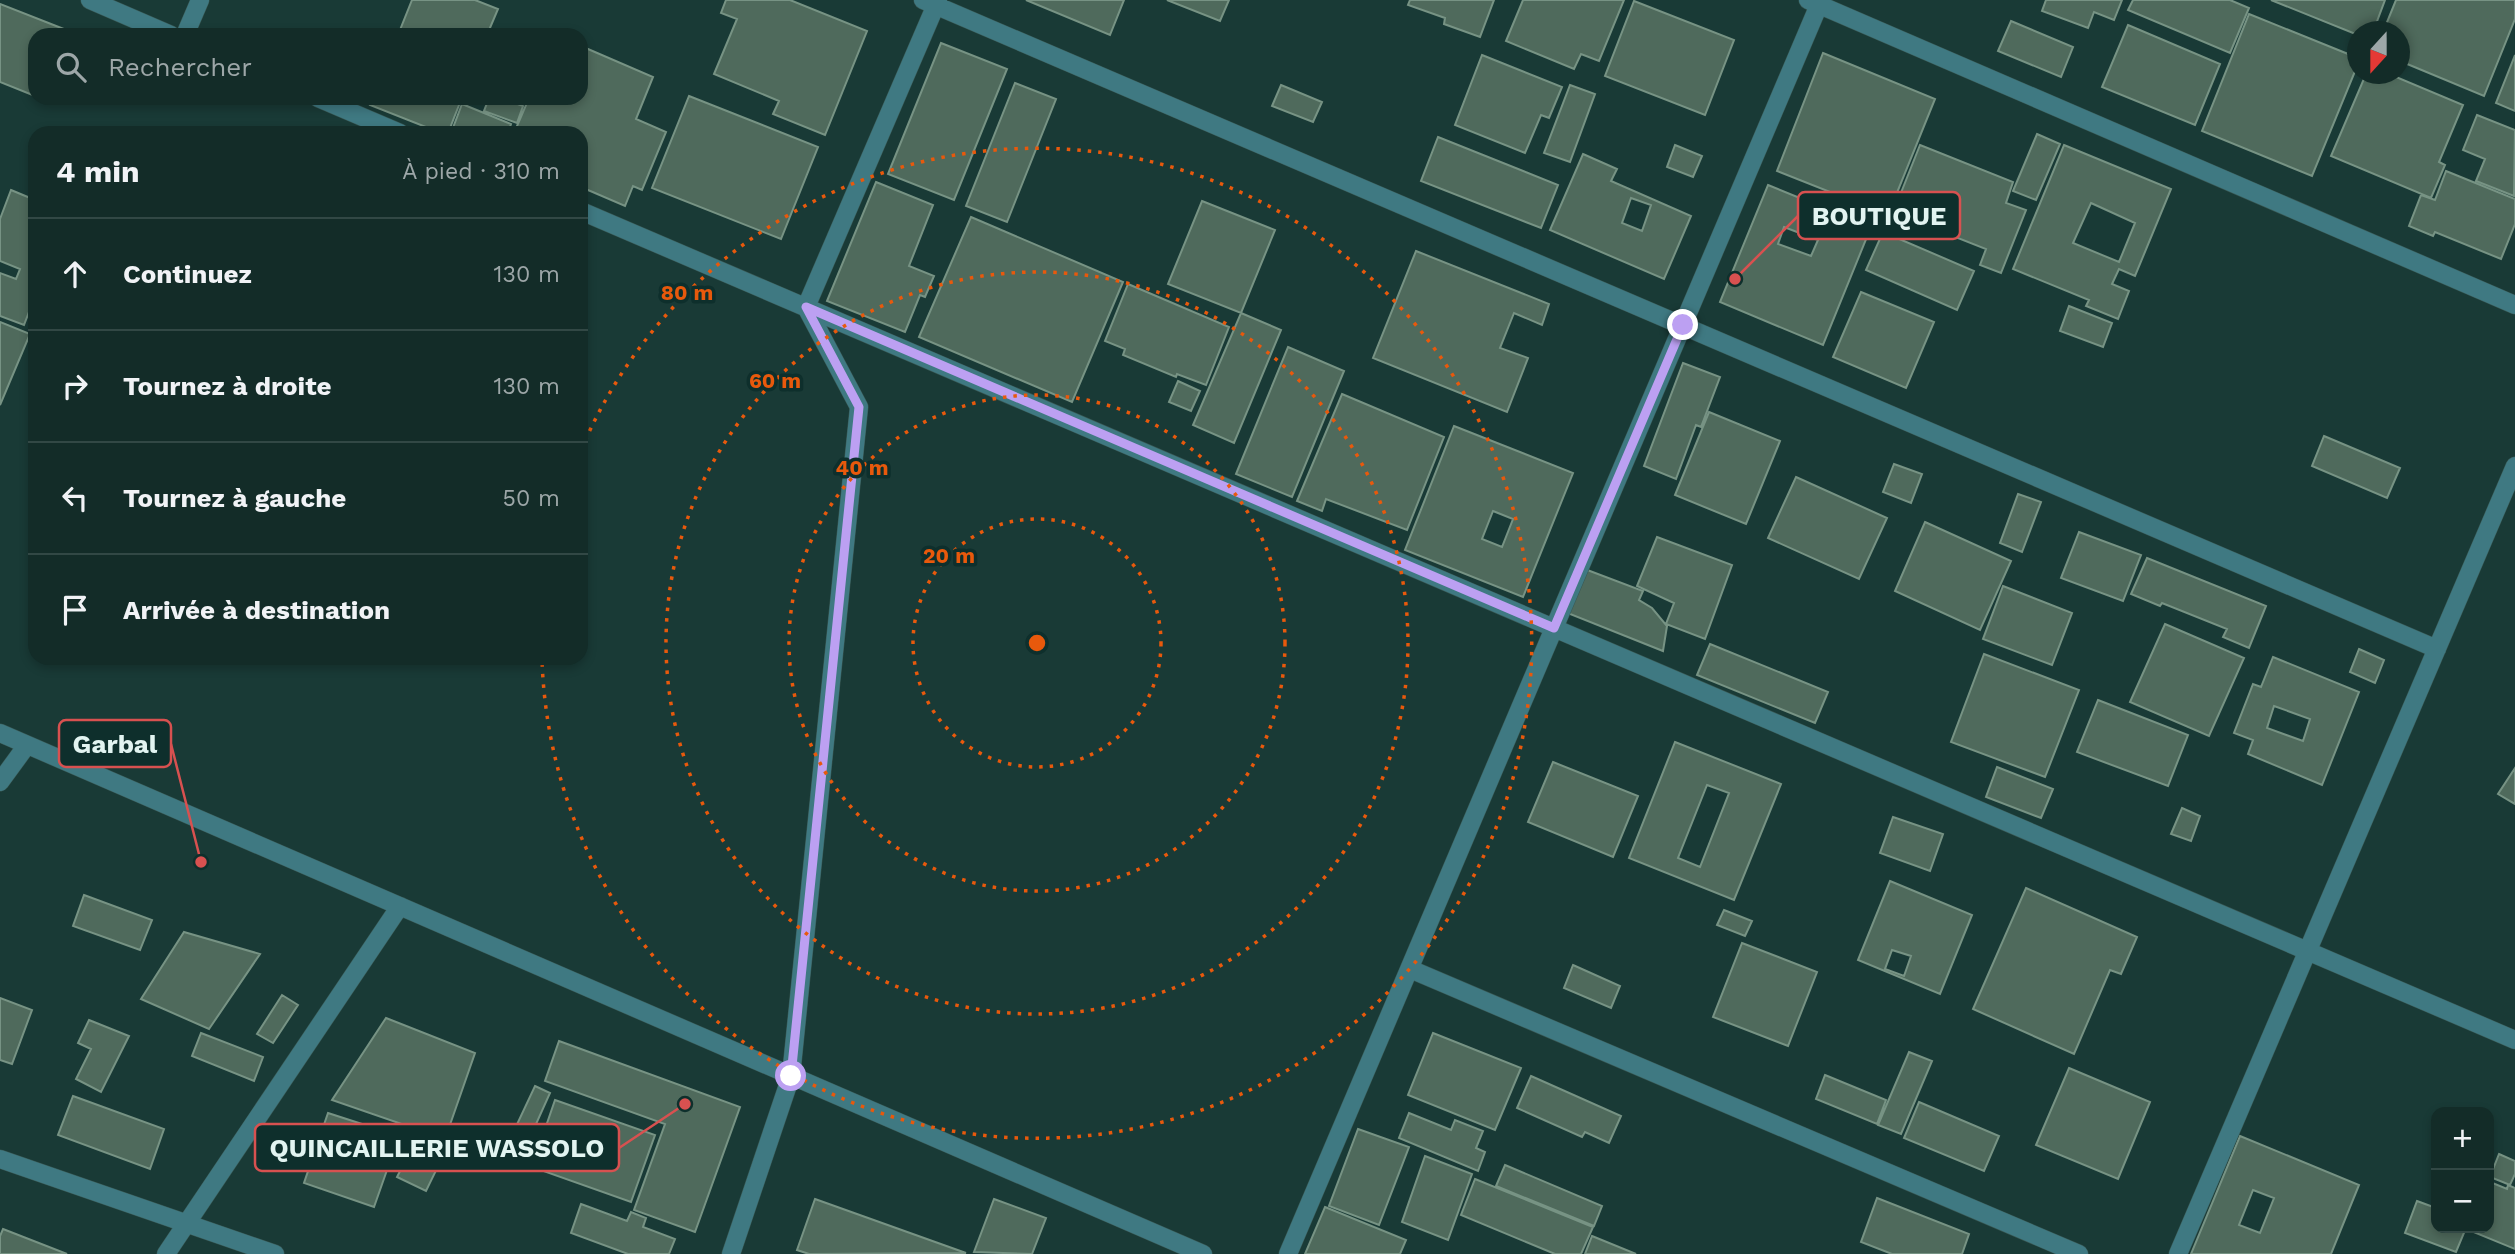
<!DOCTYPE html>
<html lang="fr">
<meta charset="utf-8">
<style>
body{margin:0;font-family:"Work Sans",sans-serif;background:#1c3430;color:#f1f3f6}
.controls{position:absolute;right:21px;bottom:21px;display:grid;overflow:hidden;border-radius:14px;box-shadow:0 4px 10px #0003}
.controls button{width:63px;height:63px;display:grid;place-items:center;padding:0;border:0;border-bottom:2px solid #324845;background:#132c28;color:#f1f3f6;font:35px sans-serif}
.compass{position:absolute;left:2347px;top:21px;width:63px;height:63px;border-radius:50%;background:#132c28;box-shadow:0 4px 10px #0003;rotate:201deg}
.stop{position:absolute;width:21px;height:21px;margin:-16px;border:5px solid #bca0f2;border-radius:50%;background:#fff}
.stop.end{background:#bca0f2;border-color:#fff;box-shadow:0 2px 7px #0008}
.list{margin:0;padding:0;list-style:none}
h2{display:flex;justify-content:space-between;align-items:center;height:91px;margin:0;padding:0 28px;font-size:30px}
h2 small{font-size:23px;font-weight:400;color:#9da7a8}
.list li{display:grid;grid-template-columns:46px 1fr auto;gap:21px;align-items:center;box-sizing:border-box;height:112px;padding:0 28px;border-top:2px solid #324845}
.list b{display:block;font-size:26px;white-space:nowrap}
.list em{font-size:23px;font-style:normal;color:#9da7a8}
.icon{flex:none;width:38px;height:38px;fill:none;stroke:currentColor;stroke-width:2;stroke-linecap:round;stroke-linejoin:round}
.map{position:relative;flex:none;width:2515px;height:1254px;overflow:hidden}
.search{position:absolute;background:#132c28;box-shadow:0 4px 10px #0003;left:28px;top:28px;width:560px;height:77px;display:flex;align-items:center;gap:18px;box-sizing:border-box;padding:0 24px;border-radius:21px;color:#9da7a8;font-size:26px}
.panel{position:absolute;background:#132c28;box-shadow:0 4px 10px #0003;left:28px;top:126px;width:560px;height:539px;border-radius:21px}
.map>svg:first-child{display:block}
.building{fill:#4f6a5c;stroke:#779384;stroke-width:2;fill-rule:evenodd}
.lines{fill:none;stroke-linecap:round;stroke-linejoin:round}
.minor-casing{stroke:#395854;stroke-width:19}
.minor{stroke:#3f7982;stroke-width:18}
.route{stroke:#bca0f2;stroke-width:9}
.ring{fill:none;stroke:#e8590c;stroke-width:3.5;stroke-dasharray:3.5 7}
.centre{fill:#e8590c;stroke:#0e2f2c;stroke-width:3.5}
.ring-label{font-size:21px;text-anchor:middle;font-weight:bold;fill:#e8590c;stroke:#0e2f2c;stroke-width:7;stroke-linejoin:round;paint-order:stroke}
.leader{fill:none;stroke:#d85150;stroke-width:2.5}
.callout-dot{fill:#d85150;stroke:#0e2f2c;stroke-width:2.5}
.callout{fill:#0e2f2c;stroke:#d85150;stroke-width:2.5}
.callout-label{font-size:26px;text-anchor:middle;font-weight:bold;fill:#e2f4f1}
</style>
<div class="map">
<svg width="2515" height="1254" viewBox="0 0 2515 1254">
<rect width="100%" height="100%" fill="#193a36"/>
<path class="building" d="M412,0H475L498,9L487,35H398Z
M726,0H790L867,31L825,135L773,114L779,101L714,74L737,19L721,13Z
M1026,0H1124L1110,35Z
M1167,0H1229L1220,21Z
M1410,0H1494L1480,37L1444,24L1445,18L1408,5Z
M1523,0H1624L1599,61L1581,54L1574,69L1506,41Z
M2046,0H2122L2114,20L2094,12L2088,28L2042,11Z
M2133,0H2230L2249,8L2230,53L2128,10Z
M2271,0H2385L2373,32H2358V35Z
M2396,0H2515V19L2484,96L2400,61V32H2383Z
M1634,1L1734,40L1705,115L1605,76Z
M0,4L74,33L35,35V96L0,82Z
M2249,14L2358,58V64L2312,176L2202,131Z
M2011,21L2073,47L2061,77L1998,51Z
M2128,25L2220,64L2195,125L2102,87Z
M941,43L1007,69L954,200L888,174Z
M581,46L653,77L636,119L666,132L642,190L633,186L625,206L581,187V133H514L529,98H581Z
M1823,53L1935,99L1888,215L1777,171Z
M1482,55L1562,87L1549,118L1541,115L1525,153L1455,125Z
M2515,55V111L2496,103Z
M2366,74H2389L2463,105L2439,162L2445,165L2431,198L2331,156Z
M1015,83L1056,99L1007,222L966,206Z
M1281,85L1322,102L1313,122L1272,106Z
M1570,85L1595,94L1570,162L1544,153Z
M689,96L818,147L781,239L652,188Z
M373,98H457L461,100L448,133H441L370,105Z
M489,98H501L523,106L517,123L484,111Z
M462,104L511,124L508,133H451Z
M2477,115L2515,130L2514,196L2476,181L2485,159L2463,150Z
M2037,134L2060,144L2036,200L2013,191Z
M1438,137L1558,185L1541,228L1421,181Z
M1675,145L1702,156L1693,177L1667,167Z
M1920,145L2013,182L2006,203L2026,210L2001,273L1980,265L1986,249L1915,221L1909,237L1887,228Z
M2064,145L2171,189L2135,276L2119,269L2112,284L2129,291L2118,319L2086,306L2089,300L2013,269ZM2091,203L2135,223L2119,262L2073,243Z
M1583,154L1617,169L1611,181L1691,216L1664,279L1550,230ZM1631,198L1651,205L1642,231L1622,223Z
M2446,171L2515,199V224L2501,259L2435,232L2433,236L2409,226L2421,195L2435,200Z
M876,182L933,205L909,266L934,276L925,297L920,295L905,332L827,301Z
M1768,185L1871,227L1823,345L1720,302ZM1784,227L1818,240L1811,256L1778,244Z
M11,190L35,200V296L24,325L0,316V273L16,279L20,269L0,261V219Z
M1202,201L1275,230L1241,313L1168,284Z
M971,217L1123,282L1072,402L919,337Z
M1883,232L1974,271L1957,310L1866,270Z
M1416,251L1549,304L1542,325L1514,313L1500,348L1528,358L1507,412L1373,358Z
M1128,284L1229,327L1206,385L1177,374L1176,377L1123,355L1125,349L1105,341Z
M1861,292L1934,322L1906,388L1833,357Z
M2069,306L2112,323L2103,347L2060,331Z
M1241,313L1281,330L1234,443L1193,425Z
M0,322L30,334L0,405Z
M1288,347L1344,371L1292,497L1236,474Z
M1683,363L1720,377L1701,427L1696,425L1676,479L1644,466Z
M1178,381L1200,391L1191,411L1169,402Z
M1342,394L1444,437L1407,530L1326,499L1322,511L1297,501Z
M1709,412L1780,441L1746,524L1675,495Z
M1454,426L1573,473L1523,597L1405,550ZM1493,511L1513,519L1502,547L1482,539Z
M2324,436L2400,468L2387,498L2312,466Z
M1894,464L1922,474L1911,503L1883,492Z
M1796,477L1887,518L1859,579L1768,538Z
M2018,494L2041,502L2022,552L2000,543Z
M1925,522L2011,561L1980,630L1895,591Z
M2079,532L2141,555L2123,601L2061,578Z
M1657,537L1732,565L1705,639L1666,624L1674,603L1637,586Z
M2147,558L2266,606L2249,648L2223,637L2227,629L2162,603L2160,606L2131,594Z
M1582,568L1643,591L1639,600L1652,608L1667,626L1663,651L1565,612Z
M2003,586L2072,613L2052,665L1983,639Z
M2165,624L2244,658L2209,736L2130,702Z
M1710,644L1828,692L1815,723L1697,675Z
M2359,649L2384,660L2375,683L2350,672Z
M1984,654L2079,690L2045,777L1951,742Z
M2273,657L2359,692L2322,785L2248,754L2253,740L2234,733L2253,684L2261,687ZM2274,706L2310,719L2303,741L2267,728Z
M2098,700L2188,735L2168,786L2077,752Z
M1675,742L1781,784L1734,900L1629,858ZM1707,785L1729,793L1700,867L1678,858Z
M1553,762L1638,796L1613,857L1528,822Z
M1997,767L2053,789L2041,818L1986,797Z
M2515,768V804L2498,794Z
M2182,808L2200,816L2191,841L2171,834Z
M1893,817L1943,834L1930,871L1880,853Z
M1890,881L1972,915L1940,994L1858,960ZM1892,950L1911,956L1904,976L1885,969Z
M2026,888L2137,937L2121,974L2110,970L2074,1054L1973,1009Z
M84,895L152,920L140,950L73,926Z
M1724,910L1752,921L1745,936L1717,925Z
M184,932L260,954L209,1029L141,999Z
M1742,943L1817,972L1788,1046L1713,1017Z
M1573,965L1620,986L1611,1008L1564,988Z
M282,995L298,1005L273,1043L257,1034Z
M0,998L32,1010L12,1064L0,1060Z
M386,1018L475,1053L445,1139L332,1100Z
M89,1020L129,1036L101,1092L76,1079L91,1049L78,1043Z
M201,1033L263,1057L254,1081L192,1056Z
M1433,1033L1521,1068L1495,1130L1408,1095Z
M559,1041L740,1107L695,1232L634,1210L665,1124L545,1081Z
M1909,1052L1932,1061L1901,1134L1878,1125Z
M2069,1068L2150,1102L2118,1179L2036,1145Z
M1825,1075L1886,1100L1877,1124L1816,1099Z
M1531,1076L1621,1116L1609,1143L1585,1132L1582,1137L1517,1108Z
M535,1086L550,1093L528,1142L512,1135Z
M73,1096L164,1129L150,1169L58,1135Z
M555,1100L655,1135L631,1202L532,1167Z
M1919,1102L1999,1136L1984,1171L1904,1138Z
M328,1113L399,1136L374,1207L304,1183Z
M1409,1113L1451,1130L1455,1120L1483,1131L1476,1148L1485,1152L1478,1171L1399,1138Z
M1358,1129L1409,1147L1379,1225L1329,1206Z
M418,1136L446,1150L426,1191L397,1177Z
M2240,1136L2359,1185L2331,1254H2191ZM2253,1190L2274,1198L2260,1233L2239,1225Z
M2499,1154L2515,1161V1174L2510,1185L2490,1177Z
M1425,1156L1472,1174L1448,1240L1402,1222Z
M1505,1165L1602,1206L1594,1226L1496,1186Z
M1475,1179L1593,1227L1581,1254H1555L1461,1215Z
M2490,1182L2507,1189L2508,1185L2515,1188V1249L2471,1231L2472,1228H2489Z
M1877,1198L1969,1234L1962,1254H1892L1861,1242Z
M815,1199L966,1253L809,1254L797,1250Z
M994,1199L1046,1218L1032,1254L974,1252Z
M2417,1201L2436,1208V1228H2466L2456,1252L2405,1233Z
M581,1204L627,1221L631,1212L646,1218L643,1227L675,1239L669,1254H628L571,1233Z
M1325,1207L1406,1240L1400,1254H1305Z
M3,1229L67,1254H0V1236Z
M1592,1236L1636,1254H1585Z"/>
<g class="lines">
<g class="minor-casing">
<path id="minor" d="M90,0L171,35
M923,0L2437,649
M1808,0L2515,305
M185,35L200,0
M318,98L400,133
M581,211L2515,1040
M0,733L1203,1254
M0,782L27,745
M1410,969L2079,1254
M0,1159L275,1254
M166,1254L400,906
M731,1254L791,1076L859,407L806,307L938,0
M1288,1254L1821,0
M2178,1254L2515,466"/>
</g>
<use href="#minor" class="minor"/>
</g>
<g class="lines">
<path class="route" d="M791,1076L859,407L806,307L1554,628L1683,325"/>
</g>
<g class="ring">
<circle cx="1037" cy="643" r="124"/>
<circle cx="1037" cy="643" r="248"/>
<circle cx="1037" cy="643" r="371"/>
<path d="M581 450A495 495 0 1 1 542 660"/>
</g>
<circle cx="1037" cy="643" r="10" class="centre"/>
<g class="ring-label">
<text x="687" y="300">80 m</text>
<text x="775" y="388">60 m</text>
<text x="862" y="475">40 m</text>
<text x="949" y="563">20 m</text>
</g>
<path class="leader" d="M1735 279L1798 216M201 862L171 744M685 1104L619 1148"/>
<g class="callout-dot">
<circle cx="1735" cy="279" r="7"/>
<circle cx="201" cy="862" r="7"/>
<circle cx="685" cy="1104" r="7"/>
</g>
<g class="callout">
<rect x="1798" y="192" width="162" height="47" rx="7"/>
<rect x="59" y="720" width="112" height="47" rx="7"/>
<rect x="255" y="1124" width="364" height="47" rx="7"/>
</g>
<g class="callout-label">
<text x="1879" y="225">BOUTIQUE</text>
<text x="115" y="753">Garbal</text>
<text x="437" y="1157">QUINCAILLERIE WASSOLO</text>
</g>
</svg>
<div class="controls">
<button>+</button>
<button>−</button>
</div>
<svg class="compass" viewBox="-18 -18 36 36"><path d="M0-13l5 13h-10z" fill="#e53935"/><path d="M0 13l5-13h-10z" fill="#9da7a8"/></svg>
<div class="stop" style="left:791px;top:1076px"></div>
<div class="stop end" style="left:1683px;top:325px"></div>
<div class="search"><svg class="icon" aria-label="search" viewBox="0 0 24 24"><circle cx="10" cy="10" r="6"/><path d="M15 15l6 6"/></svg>Rechercher</div>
<section class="panel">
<h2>4 min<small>À pied · 310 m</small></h2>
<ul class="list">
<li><svg class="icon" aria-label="ahead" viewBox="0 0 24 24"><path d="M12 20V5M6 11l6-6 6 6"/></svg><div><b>Continuez</b></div><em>130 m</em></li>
<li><svg class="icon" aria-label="right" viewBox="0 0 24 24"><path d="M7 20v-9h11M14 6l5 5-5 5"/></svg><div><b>Tournez à droite</b></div><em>130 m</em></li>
<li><svg class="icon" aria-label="left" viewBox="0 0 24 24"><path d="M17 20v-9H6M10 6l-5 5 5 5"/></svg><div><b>Tournez à gauche</b></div><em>50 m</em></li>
<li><svg class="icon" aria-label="arrive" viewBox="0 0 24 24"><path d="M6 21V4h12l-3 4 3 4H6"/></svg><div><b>Arrivée à destination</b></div></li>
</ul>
</section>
</div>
